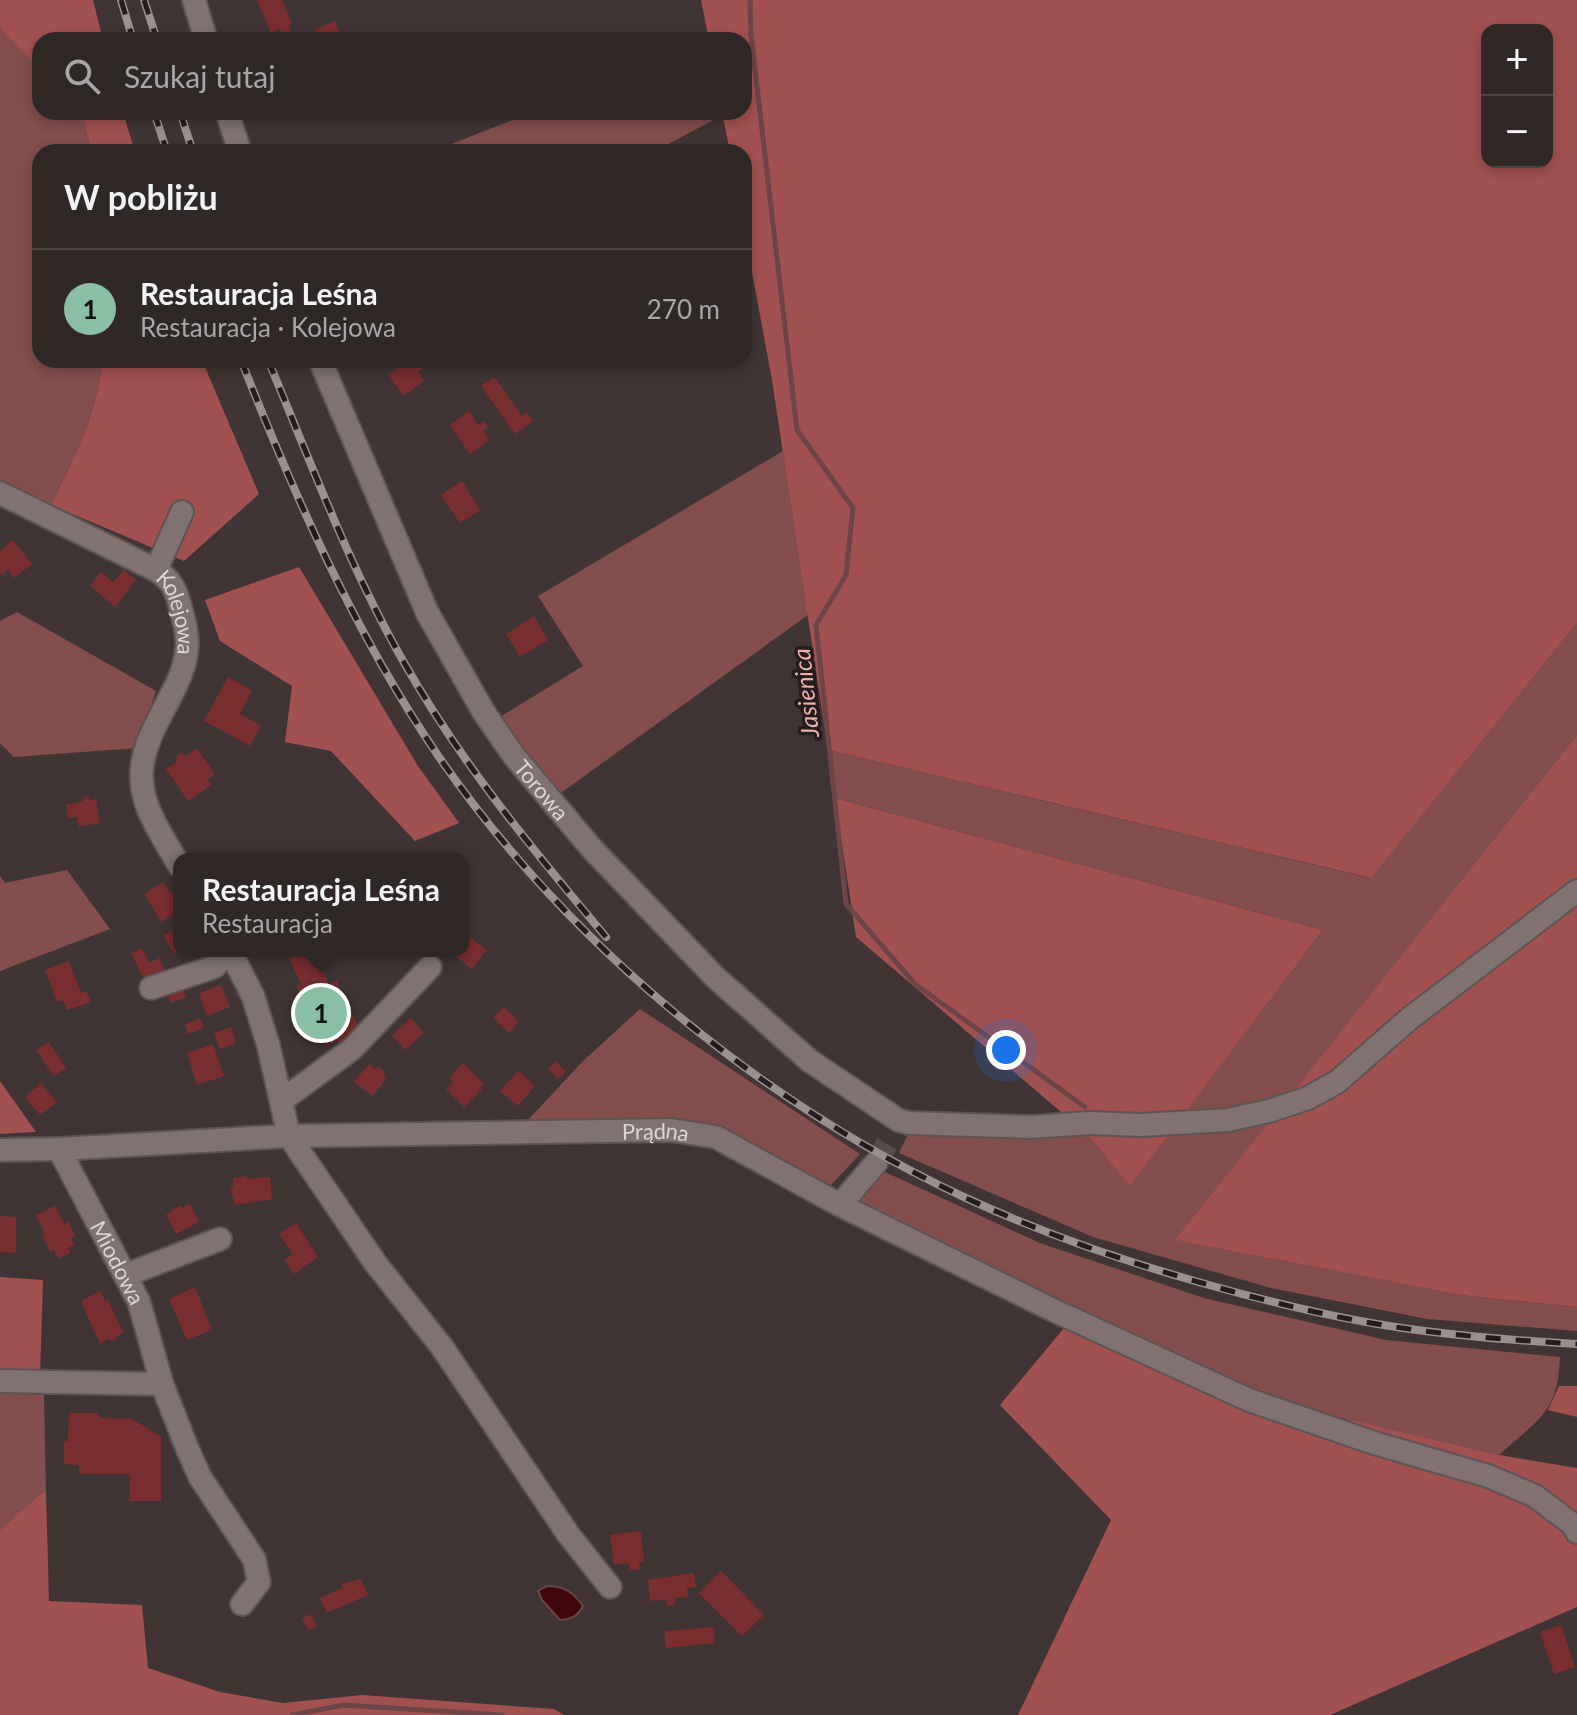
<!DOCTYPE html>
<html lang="pl">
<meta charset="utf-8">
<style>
body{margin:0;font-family:Lato,sans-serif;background:#38302f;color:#f1f3f6}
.controls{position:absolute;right:24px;top:24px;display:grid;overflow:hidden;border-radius:16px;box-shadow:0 4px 12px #0003}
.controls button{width:72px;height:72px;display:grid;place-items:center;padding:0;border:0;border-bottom:2px solid #4b4444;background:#302827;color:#f1f3f6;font:40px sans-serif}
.you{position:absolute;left:1006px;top:1050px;width:28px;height:28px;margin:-20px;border:6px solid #fff;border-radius:50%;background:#1a73e8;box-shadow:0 0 0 12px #1a73e833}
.badge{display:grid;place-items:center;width:52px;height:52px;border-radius:50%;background:#8abfa5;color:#111;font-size:26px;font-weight:700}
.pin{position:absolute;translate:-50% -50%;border:4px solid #fff;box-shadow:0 2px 8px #0006}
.popup{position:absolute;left:173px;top:853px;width:296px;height:104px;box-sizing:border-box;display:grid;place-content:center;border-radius:16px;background:#302827;filter:drop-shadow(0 2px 6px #0005);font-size:26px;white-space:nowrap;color:#a8a6a7}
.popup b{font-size:30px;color:#f1f3f6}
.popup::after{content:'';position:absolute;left:50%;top:100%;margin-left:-16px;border:16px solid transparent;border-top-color:#302827}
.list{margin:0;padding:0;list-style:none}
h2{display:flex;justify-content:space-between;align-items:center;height:104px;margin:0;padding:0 32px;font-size:34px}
h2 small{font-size:26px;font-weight:400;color:#a8a6a7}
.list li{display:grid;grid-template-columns:52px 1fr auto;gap:24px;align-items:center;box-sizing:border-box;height:120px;padding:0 32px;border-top:2px solid #4b4444}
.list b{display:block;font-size:30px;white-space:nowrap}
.list p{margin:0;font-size:26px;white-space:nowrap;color:#a8a6a7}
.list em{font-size:26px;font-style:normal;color:#a8a6a7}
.icon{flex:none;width:44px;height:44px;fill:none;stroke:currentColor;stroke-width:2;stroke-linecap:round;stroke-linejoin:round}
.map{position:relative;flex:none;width:1577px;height:1715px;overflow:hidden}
.search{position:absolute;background:#302827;box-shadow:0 4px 12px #0003;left:32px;top:32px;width:720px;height:88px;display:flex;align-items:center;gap:20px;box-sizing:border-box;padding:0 28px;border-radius:24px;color:#a8a6a7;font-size:30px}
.panel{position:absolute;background:#302827;box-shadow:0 4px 12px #0003;left:32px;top:144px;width:720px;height:224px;border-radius:24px}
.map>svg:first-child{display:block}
.green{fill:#834e4c}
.forest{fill:#a15150;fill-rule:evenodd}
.water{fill:#3f070b;stroke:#6e4547;stroke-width:2}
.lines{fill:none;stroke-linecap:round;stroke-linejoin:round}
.stream{stroke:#6e4547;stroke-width:5}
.building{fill:#792e2f}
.minor-tunnel{stroke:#574d4c;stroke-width:22;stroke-dasharray:22 11;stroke-linecap:butt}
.minor-casing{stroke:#5d5453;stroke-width:26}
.minor{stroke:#7f7271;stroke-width:22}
.rail-casing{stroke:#99908f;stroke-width:8}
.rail{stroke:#231e1d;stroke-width:5;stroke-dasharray:15;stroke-linecap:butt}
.labels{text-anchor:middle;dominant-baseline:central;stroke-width:7;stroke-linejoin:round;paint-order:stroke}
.street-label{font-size:22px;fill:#dcd5d4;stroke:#231e1d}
.water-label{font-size:24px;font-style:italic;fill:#f4afac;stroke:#231e1d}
</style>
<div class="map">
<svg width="1577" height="1715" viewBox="0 0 1577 1715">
<rect width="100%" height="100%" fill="#403534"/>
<path class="green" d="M0,28L40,71V112H82L91,152H40V360H103C96,416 75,456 51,505L0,482Z
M533,112H722L723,115L653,152H431Z
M783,451L808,615L558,795L500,717L583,666L538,596Z
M17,612L156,691L137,748L14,757L0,743V621Z
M1577,623V735L1176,1240L1460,1295L1577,1307V1331L1427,1319L1271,1288L1093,1237L899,1153L907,1136L1088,1135L1130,1185L1323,930L835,798L828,750L1370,878Z
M67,870L110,929L0,971V876L5,883Z
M640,1009L860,1154L831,1185L699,1122L529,1119L583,1061Z
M885,1172L1040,1243L1204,1298L1386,1340L1560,1357C1558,1414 1538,1419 1499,1455L1348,1420L1257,1393L1056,1304L857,1201Z
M0,1393L44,1395L46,1491L41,1493L0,1530Z"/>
<path class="forest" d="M0,0H93L103,40H40V71L0,28Z
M701,0H1577V623L1371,878L828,750L772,380L744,229V152H730L722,112H744V40H709ZM1487,30H1547V162H1487Z
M82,112H123L135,152H91Z
M103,360H202L259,494L184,561L51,505C75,456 96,416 103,360Z
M299,567L418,766L459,823L415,841L331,751L285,742L292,686L220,641L205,600Z
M1577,735V1307L1460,1295L1175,1240Z
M835,798L1323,930L1130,1186L1088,1135L856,937Z
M0,1081L36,1132L0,1134Z
M0,1277L43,1280L40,1376L0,1374Z
M1064,1328L1252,1411L1355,1421L1499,1455L1577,1468V1607L1330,1715H1018L1111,1520L1000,1405Z
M1559,1386H1577V1417L1548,1410Z
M46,1491L49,1601L142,1605L148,1668L220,1692L283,1703L362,1695L554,1709L564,1715H0V1530L41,1493Z"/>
<path class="water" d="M547,1586C564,1586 573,1592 583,1606C578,1616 572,1619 560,1620L542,1600L538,1591Z"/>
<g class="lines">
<path class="stream" d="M750,0L751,35L797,430L853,508L846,575L816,625L846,904L915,984L1085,1107
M292,1715L344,1705L502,1715"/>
</g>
<path class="building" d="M257,0H282L292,24L289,26L291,31L283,35L280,29L271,33Z
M335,21L340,34L327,40H319L314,30Z
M409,360H417L423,369L418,372L424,381L403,396L389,375Z
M494,377L522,416L526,412L533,421L515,434L481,386Z
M469,411L478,425L484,421L488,427L483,431L490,440L470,454L450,425Z
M462,481L480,510L460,523L441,495Z
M13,540L32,564L14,578L8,570L2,575L0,573V551Z
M124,570L136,580L115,607L90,586L101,572L113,582Z
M534,616L548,640L520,657L506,634Z
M228,677L252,690L240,714L261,725L250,746L204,721Z
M197,748L215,774L208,780L211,785L188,801L166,769L177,762L176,757L181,753L186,756Z
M89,796V800L96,799L100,823L79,827L77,817L68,818L66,805L83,801V797Z
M163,882L170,893L174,891L177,896L173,899L179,911L161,922L144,894Z
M179,926V951L174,954L163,936Z
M465,933L487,950L472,969L449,951H463Z
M142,948L149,963L159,958L165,970L144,980L131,953Z
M286,951H314L329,984L337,981L360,1031L353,1039L339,1046L337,1041L326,1046L312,1016L296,1023L290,1010L305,1003L296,986L301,984Z
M69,961L81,993L86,991L91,1002L67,1010L63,1000L57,1002L45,970Z
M221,985L230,1007L207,1016L199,993Z
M182,987L186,997L171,1003L167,993Z
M504,1007L519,1022L509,1033L493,1018Z
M200,1018L204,1028L188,1034L185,1024Z
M411,1018L424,1033L405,1050L392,1035Z
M231,1027L236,1043L220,1049L214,1033Z
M49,1042L66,1068L54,1076L36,1050Z
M213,1044L224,1076L197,1085L187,1053Z
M555,1061L566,1071L558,1079L548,1069Z
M463,1063L483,1083L480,1087L482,1089L464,1107L446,1089L453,1082L449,1078Z
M369,1064L375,1069L378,1066L386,1072L383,1075L387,1078L372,1096L354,1082Z
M518,1071L535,1086L518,1106L500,1091Z
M41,1083L57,1102L40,1115L25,1097Z
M247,1176V1179L270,1177L272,1199L235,1205L230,1187H233V1178Z
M190,1203L199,1222L176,1234L166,1215L180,1205L182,1208Z
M55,1206L64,1224L69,1222L75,1236L71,1238L74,1245L68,1248L70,1253L58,1259L54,1250L50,1252L42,1236L45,1234L36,1215Z
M0,1216L16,1217V1253L0,1252Z
M296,1223L318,1257L294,1274L284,1260L293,1254L279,1234Z
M195,1287L212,1330L187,1340L169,1299Z
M101,1291L105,1301L108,1300L123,1332L112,1341L109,1339L100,1344L81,1301Z
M69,1413H99V1418L132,1419L161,1437V1501H129L130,1474H79V1465L64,1464V1441H68Z
M641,1531L644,1561L639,1562L640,1569L630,1570L629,1563L614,1565L610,1535Z
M721,1571L764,1615L742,1636L699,1593Z
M694,1573L696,1587L687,1588L688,1597L675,1598V1605L667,1606L666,1599L650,1601L648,1580Z
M361,1579L368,1595L327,1613L320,1598L343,1587L341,1584Z
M310,1614L317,1626L309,1631L302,1619Z
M1561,1625L1575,1667L1554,1674L1540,1632Z
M713,1627L715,1643L666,1648L664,1631Z"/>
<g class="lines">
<path class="minor-tunnel" d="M876,1163L889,1140"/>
<g class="minor-casing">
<g id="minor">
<path d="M194,0L206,40"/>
<path d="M227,112L240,152"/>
<path id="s1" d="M320,360L427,612L483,711L514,756L593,850L716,978L810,1061L898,1120L908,1123L1031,1127L1089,1123L1141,1125L1228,1120L1269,1111L1308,1098L1337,1082L1409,1019L1577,891"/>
<path id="s2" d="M0,493L156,570C172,580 177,592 181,610C184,620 187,631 187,641C189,684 146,723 142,768C138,804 162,835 179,865"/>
<path d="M156,570L182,512"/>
<path d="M151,988L214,967L230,951L253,996L268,1044L289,1136L376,1264L442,1347L568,1534L610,1587"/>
<path d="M281,1101L352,1049L430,967"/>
<path id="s3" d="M59,1149L139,1302L162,1384L187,1448L200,1477L254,1559L259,1582L242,1604"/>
<path id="s4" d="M0,1150L59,1149L289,1136L671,1130L716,1137L840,1205L1053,1310L1249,1400L1374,1443L1488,1476L1535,1496L1572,1524L1577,1532"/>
<path d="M840,1205L876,1163"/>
<path d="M126,1275L220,1239"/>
<path d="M0,1381L162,1384"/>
</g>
</g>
<use href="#minor" class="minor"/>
<g class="rail-casing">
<path id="rail" d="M121,0L133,40
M144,0L157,40
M154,112L167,152
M180,112L193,152
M241,360C295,497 356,636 439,757C568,944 761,1103 966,1198C1044,1234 1126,1262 1209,1285C1277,1304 1347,1321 1417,1330C1470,1337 1524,1341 1577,1344
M268,360C310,460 348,564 402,659C458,759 532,849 606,937"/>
</g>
<use href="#rail" class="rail"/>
</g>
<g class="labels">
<g class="street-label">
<text stroke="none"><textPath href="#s2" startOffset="224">Kolejowa</textPath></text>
<text stroke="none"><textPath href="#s1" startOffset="486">Torowa</textPath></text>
<text stroke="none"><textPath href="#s4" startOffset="656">Prądna</textPath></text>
<text stroke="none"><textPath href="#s3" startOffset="128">Miodowa</textPath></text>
</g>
<g class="water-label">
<text transform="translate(805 693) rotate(-96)">Jasienica</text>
</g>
</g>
</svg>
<div class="controls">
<button>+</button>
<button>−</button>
</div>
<div class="you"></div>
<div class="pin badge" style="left:321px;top:1013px">1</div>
<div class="popup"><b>Restauracja Leśna</b>Restauracja</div>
<div class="search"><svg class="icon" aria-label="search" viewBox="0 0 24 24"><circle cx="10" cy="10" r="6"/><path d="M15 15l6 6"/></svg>Szukaj tutaj</div>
<section class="panel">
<h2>W pobliżu<small></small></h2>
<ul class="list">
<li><span class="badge">1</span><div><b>Restauracja Leśna</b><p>Restauracja · Kolejowa</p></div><em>270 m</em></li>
</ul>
</section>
</div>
